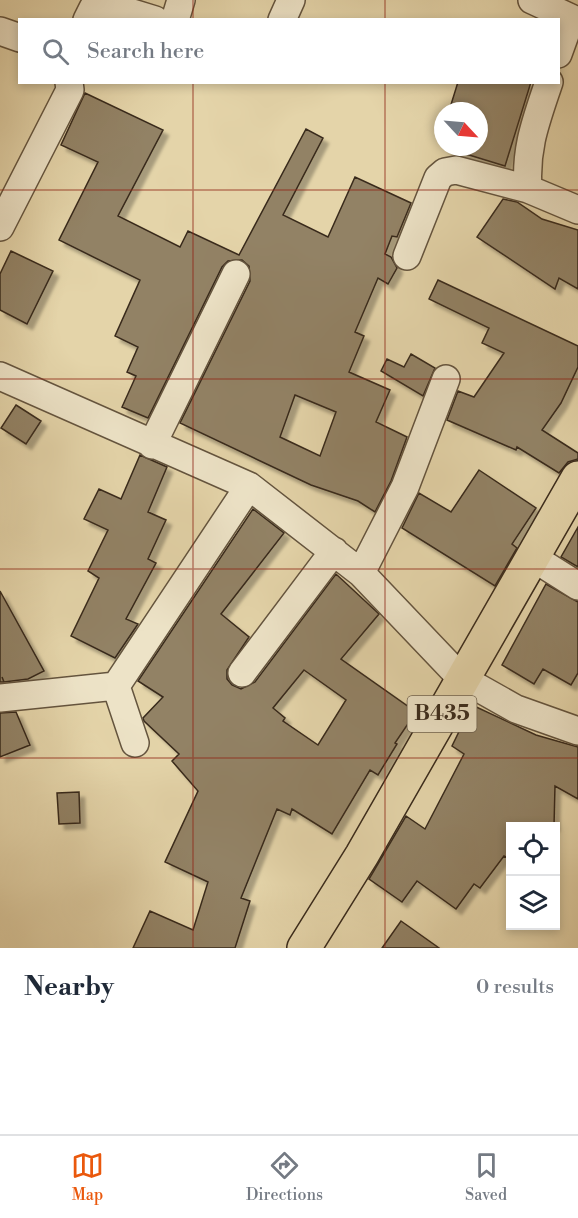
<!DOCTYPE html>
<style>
body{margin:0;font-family:"Libre Bodoni",serif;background:#f2f2f3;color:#1f2937}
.controls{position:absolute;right:18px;bottom:18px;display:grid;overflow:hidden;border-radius:0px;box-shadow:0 3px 9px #0003}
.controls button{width:54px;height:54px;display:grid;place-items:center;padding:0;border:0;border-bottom:2px solid #e0e1e3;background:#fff;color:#1f2937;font:30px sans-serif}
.compass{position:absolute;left:434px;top:102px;width:54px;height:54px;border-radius:50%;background:#fff;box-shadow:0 3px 9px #0003;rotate:116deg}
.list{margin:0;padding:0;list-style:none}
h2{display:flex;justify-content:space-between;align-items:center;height:78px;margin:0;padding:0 24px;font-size:26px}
h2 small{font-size:20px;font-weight:400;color:#747a83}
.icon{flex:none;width:33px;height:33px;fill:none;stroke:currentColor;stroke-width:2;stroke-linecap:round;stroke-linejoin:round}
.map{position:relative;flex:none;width:578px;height:948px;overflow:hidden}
.search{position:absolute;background:#fff;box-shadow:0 3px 9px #0003;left:18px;right:18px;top:18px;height:66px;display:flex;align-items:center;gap:15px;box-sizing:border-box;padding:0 21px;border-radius:0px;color:#747a83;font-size:22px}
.sheet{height:186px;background:#fff}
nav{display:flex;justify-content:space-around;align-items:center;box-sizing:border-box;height:84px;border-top:2px solid #e0e1e3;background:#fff;font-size:16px;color:#747a83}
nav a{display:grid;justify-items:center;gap:3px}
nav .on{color:#ea580c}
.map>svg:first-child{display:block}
.building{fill:#928265;stroke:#392a1b;stroke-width:1.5;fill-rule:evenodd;filter:url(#shadow)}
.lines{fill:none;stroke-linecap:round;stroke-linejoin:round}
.minor-casing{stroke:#64543e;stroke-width:30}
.major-casing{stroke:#392a1b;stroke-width:36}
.minor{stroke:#ede3c7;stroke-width:27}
.major{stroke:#e4d4a9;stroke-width:33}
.grid{fill:none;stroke:#8f2418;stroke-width:1.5;stroke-opacity:0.55}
.labels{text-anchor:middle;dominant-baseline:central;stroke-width:4.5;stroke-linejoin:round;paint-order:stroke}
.shield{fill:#ede3c7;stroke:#6f624f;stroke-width:1.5}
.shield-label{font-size:21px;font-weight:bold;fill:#392a1b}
</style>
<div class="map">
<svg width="578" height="948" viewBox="0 0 578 948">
<defs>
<filter id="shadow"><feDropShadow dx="5.5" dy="5.5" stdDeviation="1.5" flood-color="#0004"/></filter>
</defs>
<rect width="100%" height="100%" fill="#e4d4a9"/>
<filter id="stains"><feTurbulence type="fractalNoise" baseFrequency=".00333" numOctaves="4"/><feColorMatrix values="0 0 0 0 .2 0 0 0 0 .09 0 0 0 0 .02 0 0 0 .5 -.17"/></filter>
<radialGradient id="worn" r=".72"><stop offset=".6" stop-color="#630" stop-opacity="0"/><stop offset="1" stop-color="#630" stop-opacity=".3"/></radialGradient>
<path class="building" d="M458,82H531L505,166L443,147H479V111H449Z
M85,93L163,130L118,216L180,247L188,231L239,255L306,129L323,138L283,215L328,237L355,177L411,203L397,237L392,236L385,254L391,257L397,268L388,284L378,278L355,332L364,336L349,372L390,390L376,422L407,437L391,481L375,512L358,501L311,485L180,423L250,281L249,266L242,260L228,261L222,267L148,418L122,407L136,376L127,372L138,347L115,336L140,280L59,240L98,162L61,145ZM295,395L336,412L320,456L280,437Z
M503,199L517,202L542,219L578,230V289L559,278L555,289L477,237Z
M11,251L53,271L27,324L0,310V274Z
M438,280L578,346V367L561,403L542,430L578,453V459L568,462L559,473L517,447L516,450L447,420L458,391L474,397L504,353L482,343L489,328L429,299Z
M411,354L435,368L423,396L381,371L387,359L404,367Z
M16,405L41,421L26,444L1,428Z
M140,455L167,467L148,512L166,520L148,559L156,563L126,619L138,624L115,658L71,636L99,578L88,571L108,530L84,519L99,489L121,499Z
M479,470L536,508L512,544L517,548L495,586L402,528L419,493L451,512Z
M253,509L284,533L221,614L249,637L227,670V679L232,685L241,689L255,682L336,574L379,614L341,659L416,712L395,743L397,744L378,775L370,770L332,834L292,809L290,815L277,809L241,898L250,901L235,948H133L150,911L193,930L208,882L165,862L198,791L172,761L179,754L144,721L143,718L163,697L138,681ZM304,670L346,700L318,745L283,721L285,718L273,708Z
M578,527V567L561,557Z
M546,584L578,602V673L571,685L543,669L534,684L502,665Z
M0,591L44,671L28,679L4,682L2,677L4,682H0Z
M472,705L536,735L578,747V799L555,786L554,826H510V859L504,856L480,888L474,884L456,909L417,881L402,902L369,879L406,816L425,829L464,754L452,746Z
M16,712L30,745L0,757V713Z
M79,792L80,823L59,824L57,793Z
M401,921L439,948H382Z"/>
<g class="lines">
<g class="minor-casing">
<path id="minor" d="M532,0L571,18L558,54
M87,20L93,8L103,4L155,20
M175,20L181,0
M282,20L291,0
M0,31L20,38
M549,82C536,121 525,148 528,189L578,210
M0,227L70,90L69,82
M407,256L438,178L445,172L456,170L528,189
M0,376L249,486L361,573L461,678L516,709L578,731
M152,445L236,274
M532,557L578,586
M361,573L405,487L446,379
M242,673L334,551
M116,686L135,743
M0,698L116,686L249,486"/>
</g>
<g class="major-casing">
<path id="major" d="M304,948L362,855L578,478"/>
</g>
<use href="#minor" class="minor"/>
<use href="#major" class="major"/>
</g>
<path class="grid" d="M193,0V20M385,0V20M193,82V948M385,82V948M0,190H578M0,379H578M0,569H578M0,758H578"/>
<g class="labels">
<rect class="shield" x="407.5" y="696" width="69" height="36" rx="4.5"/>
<g class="shield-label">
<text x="442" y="714">B435</text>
</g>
</g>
<rect width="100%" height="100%" filter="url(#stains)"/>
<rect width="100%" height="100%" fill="url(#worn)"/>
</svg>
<div class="controls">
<button><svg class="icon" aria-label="locate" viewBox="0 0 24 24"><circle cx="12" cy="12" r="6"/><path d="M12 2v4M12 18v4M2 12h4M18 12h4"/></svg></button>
<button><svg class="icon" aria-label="layers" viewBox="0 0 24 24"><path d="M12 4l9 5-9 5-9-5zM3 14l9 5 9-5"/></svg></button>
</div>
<svg class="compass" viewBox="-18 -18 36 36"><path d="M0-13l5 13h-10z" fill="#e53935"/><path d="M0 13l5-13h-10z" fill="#747a83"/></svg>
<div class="search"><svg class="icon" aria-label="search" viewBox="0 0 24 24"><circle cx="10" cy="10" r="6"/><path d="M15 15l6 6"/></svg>Search here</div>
</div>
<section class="sheet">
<h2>Nearby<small>0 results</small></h2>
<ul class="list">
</ul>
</section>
<nav>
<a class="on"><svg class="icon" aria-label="map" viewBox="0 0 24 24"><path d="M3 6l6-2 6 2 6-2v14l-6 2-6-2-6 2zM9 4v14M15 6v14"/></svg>Map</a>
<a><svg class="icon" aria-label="directions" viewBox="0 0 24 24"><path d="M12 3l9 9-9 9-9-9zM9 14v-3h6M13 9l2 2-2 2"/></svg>Directions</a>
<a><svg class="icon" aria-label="saved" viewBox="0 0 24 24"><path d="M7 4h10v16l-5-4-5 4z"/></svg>Saved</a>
</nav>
